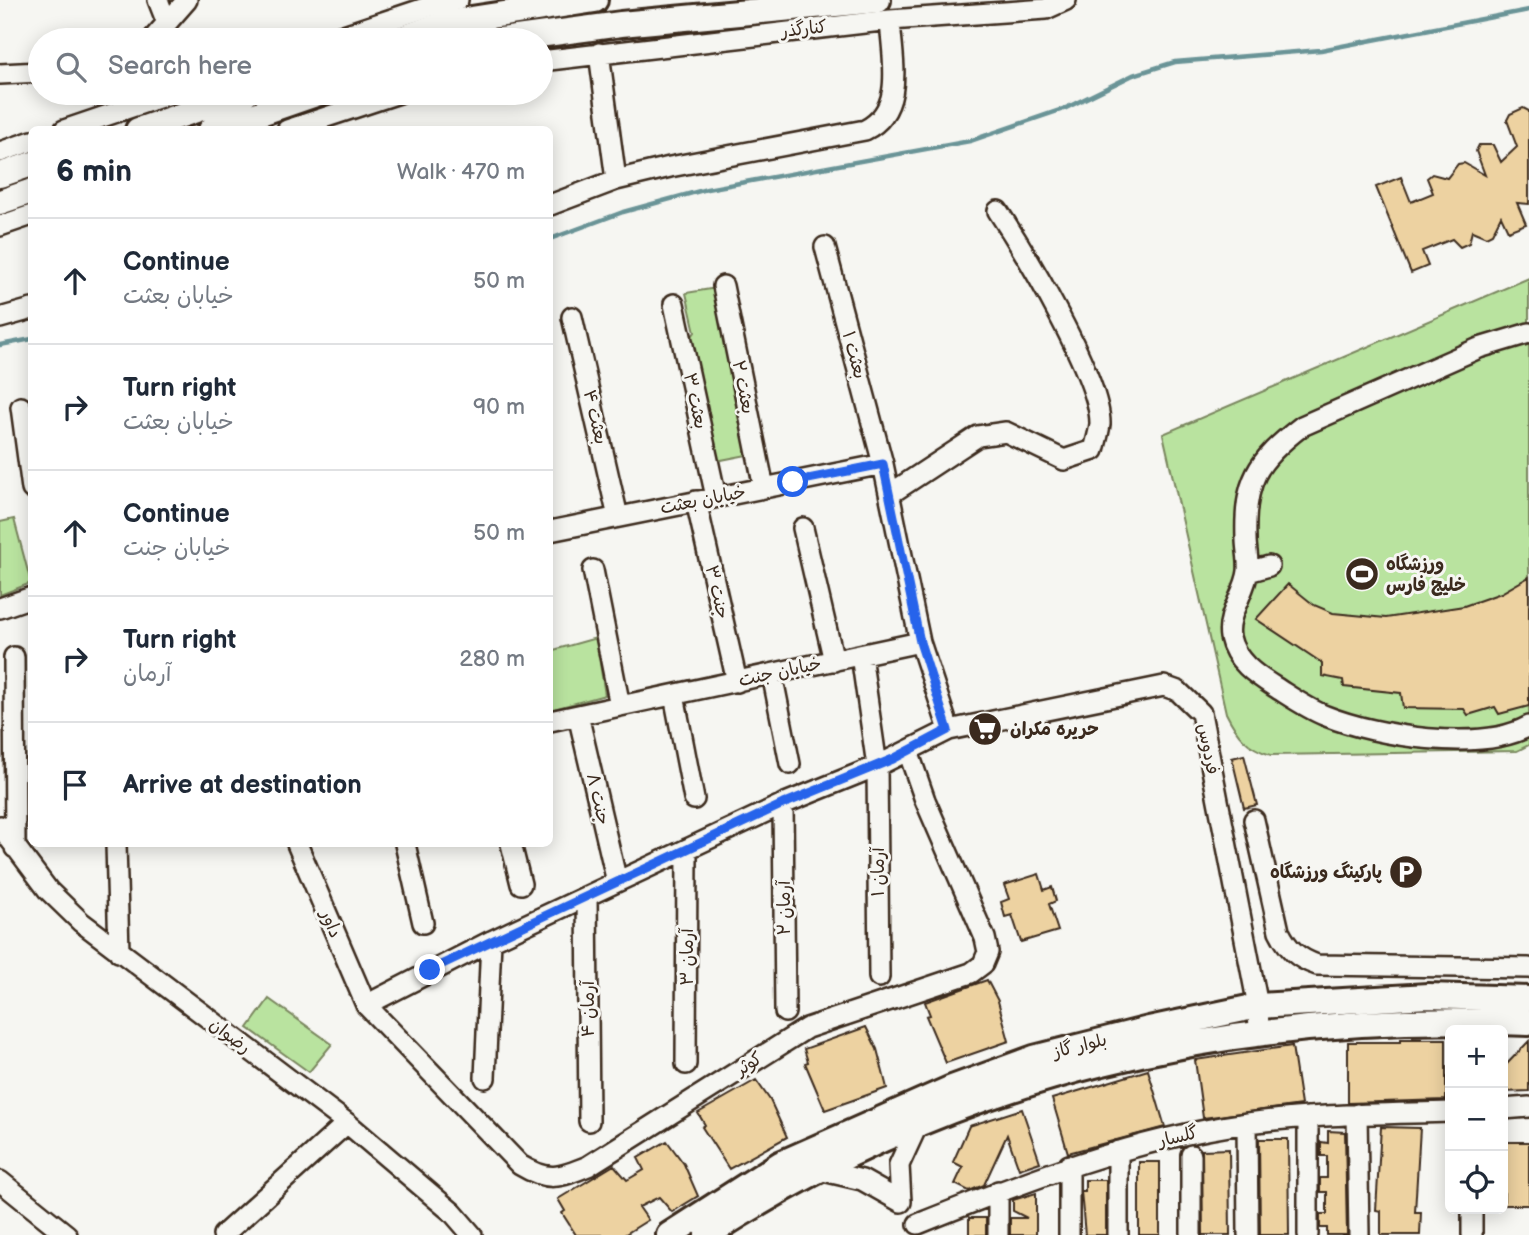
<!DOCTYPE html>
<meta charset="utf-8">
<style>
body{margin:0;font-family:"Balsamiq Sans","Playpen Sans Arabic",sans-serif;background:#f6f6f7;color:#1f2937}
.controls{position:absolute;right:21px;bottom:21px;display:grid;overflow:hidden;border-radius:10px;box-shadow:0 4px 18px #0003}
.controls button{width:63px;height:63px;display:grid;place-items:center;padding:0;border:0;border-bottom:2px solid #e0e1e3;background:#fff;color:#1f2937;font:35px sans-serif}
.stop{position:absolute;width:21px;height:21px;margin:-16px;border:5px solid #2563eb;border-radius:50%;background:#fff}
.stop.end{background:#2563eb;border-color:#fff;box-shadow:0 2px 7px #0008}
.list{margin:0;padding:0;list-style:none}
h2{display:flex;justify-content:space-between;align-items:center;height:91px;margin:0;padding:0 28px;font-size:30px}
h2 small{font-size:23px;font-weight:400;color:#747a83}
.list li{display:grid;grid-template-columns:46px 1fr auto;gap:21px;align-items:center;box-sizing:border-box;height:126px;padding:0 28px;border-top:2px solid #e0e1e3}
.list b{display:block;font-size:26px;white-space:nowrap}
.list p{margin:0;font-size:23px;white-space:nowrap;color:#747a83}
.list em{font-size:23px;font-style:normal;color:#747a83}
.icon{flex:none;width:38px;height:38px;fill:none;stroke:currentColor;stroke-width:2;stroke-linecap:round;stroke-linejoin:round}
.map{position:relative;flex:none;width:1529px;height:1235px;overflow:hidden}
.search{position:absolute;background:#fff;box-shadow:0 4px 18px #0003;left:28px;top:28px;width:525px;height:77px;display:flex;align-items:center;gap:18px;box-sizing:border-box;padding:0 24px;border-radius:38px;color:#747a83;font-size:26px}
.panel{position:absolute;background:#fff;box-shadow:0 4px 18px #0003;left:28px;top:126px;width:525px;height:721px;border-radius:10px}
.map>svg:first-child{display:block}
.green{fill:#b9e39f;stroke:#7a865e;stroke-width:2}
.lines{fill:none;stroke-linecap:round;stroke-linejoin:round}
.stream{stroke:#6b9497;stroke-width:4.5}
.building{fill:#edd2a1;stroke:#3b2a1e;stroke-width:2}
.minor-casing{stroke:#3b2a1e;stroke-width:24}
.major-casing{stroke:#3b2a1e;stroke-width:30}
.minor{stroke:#f6f6f2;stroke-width:19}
.major{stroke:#f6f6f2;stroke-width:24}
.route{stroke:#2563eb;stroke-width:9}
.labels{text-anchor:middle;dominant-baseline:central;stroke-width:6;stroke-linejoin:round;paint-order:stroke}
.street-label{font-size:18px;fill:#3b2a1e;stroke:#f6f6f2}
.poi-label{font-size:18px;font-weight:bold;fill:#3b2a1e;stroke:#f6f6f2;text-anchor:start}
</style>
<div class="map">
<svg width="1529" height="1235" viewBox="0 0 1529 1235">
<rect width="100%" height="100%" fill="#f6f6f2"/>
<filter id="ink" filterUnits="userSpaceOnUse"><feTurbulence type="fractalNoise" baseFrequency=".0143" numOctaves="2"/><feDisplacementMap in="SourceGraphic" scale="14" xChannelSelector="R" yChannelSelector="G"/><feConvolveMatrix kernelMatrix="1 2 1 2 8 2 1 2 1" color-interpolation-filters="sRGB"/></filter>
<g filter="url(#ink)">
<path class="green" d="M1529,278V745L1517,751L1271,755C1247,748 1237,735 1226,713L1163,434Z
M717,288L752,454L716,461L690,339L695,332L686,293Z
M14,519L31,583L0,595V522Z
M596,638L605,695L550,710V651Z
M269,999L332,1044L309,1072L248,1028Z"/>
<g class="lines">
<path class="stream" d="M550,239L623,212L707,189L970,141L1066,108L1133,75L1175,62L1321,50L1529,10
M0,345L32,339"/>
</g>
<path class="building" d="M1523,108L1529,111V204L1517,203L1526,224L1508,231L1501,216L1492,234L1486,237L1472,231L1469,243L1460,247L1452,239L1422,251L1428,266L1411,273L1376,187L1401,177L1411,202L1433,193L1427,178L1432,174L1447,178L1458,164L1464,163L1485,175L1476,151L1479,145H1493L1501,162L1517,147L1507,120L1510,114Z
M1529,577V706L1499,714L1495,707L1468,715L1464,709L1403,708L1401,693L1344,687L1343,680L1322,676V663L1256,619L1288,584L1314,605L1333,613L1386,618L1464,606L1501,593Z
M1244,755L1257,805L1244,808L1232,758Z
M1039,874L1044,890L1052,887L1056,901L1049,904L1058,931L1021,942L1012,915L1005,917L1001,902L1009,899L1004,885Z
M987,980L998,1001L1009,1041L946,1063L926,1016L930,1015L925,1002Z
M866,1027L877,1049L887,1088L825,1110L805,1063L808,1062L804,1049Z
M1401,1039H1446V1100L1348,1103V1042H1401Z
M1529,1041V1091L1503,1092V1068Z
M1292,1046L1301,1105L1203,1118L1195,1060Z
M1148,1070L1165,1127L1068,1153L1052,1099Z
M756,1080L770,1100L787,1137L729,1169L702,1127L705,1125L698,1113Z
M1022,1109L1040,1162L1019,1169L1007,1135L984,1185L969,1191L955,1184L963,1167L953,1162L969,1126Z
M1381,1127L1420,1128L1415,1212H1421L1420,1235H1381V1211L1376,1210Z
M1328,1131L1345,1132L1347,1235H1327V1228H1320V1214H1327V1192H1320V1178H1327V1156H1321V1142L1328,1143Z
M1259,1139H1288L1289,1235H1260Z
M667,1141L684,1164L698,1196L672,1212L659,1197L639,1207L648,1220L624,1235H576L562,1213L565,1211L558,1199L614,1165L627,1180L644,1170L638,1158Z
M1504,1142H1529V1205H1504Z
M1229,1149L1230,1235H1203L1202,1150Z
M1139,1162H1160V1235H1139Z
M1085,1180H1106V1235H1085L1081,1191H1085Z
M1036,1193V1235H1010V1218H1027L1013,1211V1200Z
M969,1218H986V1235H969Z"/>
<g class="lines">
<g class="minor-casing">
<path id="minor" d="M158,0L167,23
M152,40L187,0
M329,40L437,4L458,0
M599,53L616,180
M541,61L890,20L1046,9L1066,0
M0,74L40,72
M64,130L173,93
M287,130L399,93
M0,152L32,141
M550,205L616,180L670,167L865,130C906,110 892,58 890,20
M0,226L32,215
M825,247L883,464
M723,286L764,488
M674,304L716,497
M572,317L618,517
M0,318L32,309
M1529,333L1479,348L1302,426C1256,461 1244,482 1246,539C1246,549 1249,560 1248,571C1246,592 1226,614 1230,637C1235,661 1256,675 1275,687C1291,697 1308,709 1326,716C1376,736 1481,753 1529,726
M21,407L32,489
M890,494L978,436L1006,432L1064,460L1094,450C1096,442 1099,433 1100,424C1101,379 1025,252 998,211
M696,501L737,682
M803,528L834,661
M550,531L883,464L920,642
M593,570L620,706
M1248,572L1269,566
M0,608L32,597
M861,655L877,766L879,977
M14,657L15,848
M772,674L790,764
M674,695L694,799
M578,715L617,882
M550,721L920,642L949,730
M783,804L785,1012
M1254,820L1279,931C1288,949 1297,958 1317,965L1529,968
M0,826L48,890L81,922L347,1123L453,1213L472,1235
M116,844L119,952
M297,844L366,1005L520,1165C548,1182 559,1178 588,1166L807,1028L971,973L983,964L988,952L985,938L925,800L908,751
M405,844L423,923
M511,844L521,884
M587,896L589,1121
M366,1005L491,941L783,804L877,766L949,730L1164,686L1178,691L1201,713L1258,1006L1259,1031
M686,1064L687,849
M485,1078L491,941
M1503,1109L1529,1107
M1357,1114L1359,1235
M1308,1117V1235
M1247,1123L1248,1235
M1118,1151V1235
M819,1170L862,1180L901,1202L899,1165L917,1126
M0,1181L67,1235
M918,1224C1025,1181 1133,1139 1248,1123C1315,1114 1383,1114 1450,1112
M223,1235L347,1123
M998,1235V1191
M1069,1235V1165
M1191,1235V1155
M1472,1235V1209"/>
</g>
<g class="major-casing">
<path id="major" d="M397,40L445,23L595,0
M501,40L621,24L878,0
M138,130L246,93
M211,130L319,93
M0,175L32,164
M0,202L32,191
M669,1235L780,1164L952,1088L1034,1058L1149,1029L1258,1006L1428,996L1529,999
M707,1235C958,1073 1232,1010 1529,1023"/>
</g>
<use href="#minor" class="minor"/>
<use href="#major" class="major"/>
</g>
</g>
<g class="lines" filter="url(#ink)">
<path class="route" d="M430,970L783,804L893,759L948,730L920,642L883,464L793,482"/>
</g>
<defs>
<g id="stadium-disc" transform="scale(1.75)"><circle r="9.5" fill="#3b2a1e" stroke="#f6f6f2"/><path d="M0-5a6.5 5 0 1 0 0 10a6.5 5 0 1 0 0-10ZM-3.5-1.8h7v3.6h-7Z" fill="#fff"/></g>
<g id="supermarket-disc" transform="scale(1.75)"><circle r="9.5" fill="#3b2a1e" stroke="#f6f6f2"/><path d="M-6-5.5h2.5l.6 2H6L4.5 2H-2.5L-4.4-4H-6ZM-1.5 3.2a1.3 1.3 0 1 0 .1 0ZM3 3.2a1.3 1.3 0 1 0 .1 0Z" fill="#fff"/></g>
<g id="parking-disc" transform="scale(1.75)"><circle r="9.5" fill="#3b2a1e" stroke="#f6f6f2"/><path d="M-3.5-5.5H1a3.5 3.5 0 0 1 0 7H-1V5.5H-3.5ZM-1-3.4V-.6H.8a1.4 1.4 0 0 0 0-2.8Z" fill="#fff"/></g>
</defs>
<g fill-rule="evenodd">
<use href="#stadium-disc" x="1362" y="574"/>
<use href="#supermarket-disc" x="985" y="729"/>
<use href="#parking-disc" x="1406" y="872"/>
</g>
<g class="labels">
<g class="street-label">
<text transform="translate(804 29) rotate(-6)">کنارگذر</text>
<text transform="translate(854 355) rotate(75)">بعثت ۱</text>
<text transform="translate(743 387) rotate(79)">بعثت ۲</text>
<text transform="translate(695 401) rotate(78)">بعثت ۳</text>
<text transform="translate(595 417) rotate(77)">بعثت ۴</text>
<text transform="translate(703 500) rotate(-11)">خیابان بعثت</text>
<text transform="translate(717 592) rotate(77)">جنت ۳</text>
<text transform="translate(780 672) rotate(-12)">خیابان جنت</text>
<text transform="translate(1208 749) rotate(79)">فردوس</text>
<text transform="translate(598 799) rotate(77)">جنت ۸</text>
<text transform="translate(878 872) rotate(-90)">آرمان ۱</text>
<text transform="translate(784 908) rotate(-90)">آرمان ۲</text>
<text transform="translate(331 924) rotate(67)">داور</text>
<text transform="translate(687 957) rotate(-90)">آرمان ۳</text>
<text transform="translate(588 1009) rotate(-90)">آرمان ۴</text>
<text transform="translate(230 1036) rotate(37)">رضوان</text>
<text transform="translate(1080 1046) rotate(-14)">بلوار گاز</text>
<text transform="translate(749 1064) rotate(-32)">کوثر</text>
<text transform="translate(1178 1137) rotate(-13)">گلسار</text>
</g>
<g class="poi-label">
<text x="1386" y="564">ورزشگاه<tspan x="1386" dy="21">خلیج فارس</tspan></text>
<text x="1010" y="729">حریره مکران</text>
<text x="1382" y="872" text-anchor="end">پارکینگ ورزشگاه</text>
</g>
</g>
</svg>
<div class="controls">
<button>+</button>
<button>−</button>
<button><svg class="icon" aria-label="locate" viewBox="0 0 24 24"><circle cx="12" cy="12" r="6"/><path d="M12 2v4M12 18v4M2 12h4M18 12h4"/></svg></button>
</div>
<div class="stop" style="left:793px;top:482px"></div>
<div class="stop end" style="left:430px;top:970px"></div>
<div class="search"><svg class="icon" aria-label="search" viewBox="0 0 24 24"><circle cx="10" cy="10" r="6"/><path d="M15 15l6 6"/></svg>Search here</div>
<section class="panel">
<h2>6 min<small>Walk · 470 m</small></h2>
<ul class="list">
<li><svg class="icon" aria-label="ahead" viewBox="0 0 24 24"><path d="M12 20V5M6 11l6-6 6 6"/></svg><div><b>Continue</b><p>خیابان بعثت</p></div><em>50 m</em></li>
<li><svg class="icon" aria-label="right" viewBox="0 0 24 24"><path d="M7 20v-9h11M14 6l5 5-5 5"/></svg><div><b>Turn right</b><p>خیابان بعثت</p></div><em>90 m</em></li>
<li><svg class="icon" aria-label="ahead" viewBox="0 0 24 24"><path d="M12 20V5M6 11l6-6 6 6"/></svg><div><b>Continue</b><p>خیابان جنت</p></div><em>50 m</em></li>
<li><svg class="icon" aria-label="right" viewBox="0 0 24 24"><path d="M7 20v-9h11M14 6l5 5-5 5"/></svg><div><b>Turn right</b><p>آرمان</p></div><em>280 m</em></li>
<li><svg class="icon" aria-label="arrive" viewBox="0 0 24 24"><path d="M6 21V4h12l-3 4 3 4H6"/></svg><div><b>Arrive at destination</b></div></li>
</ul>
</section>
</div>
